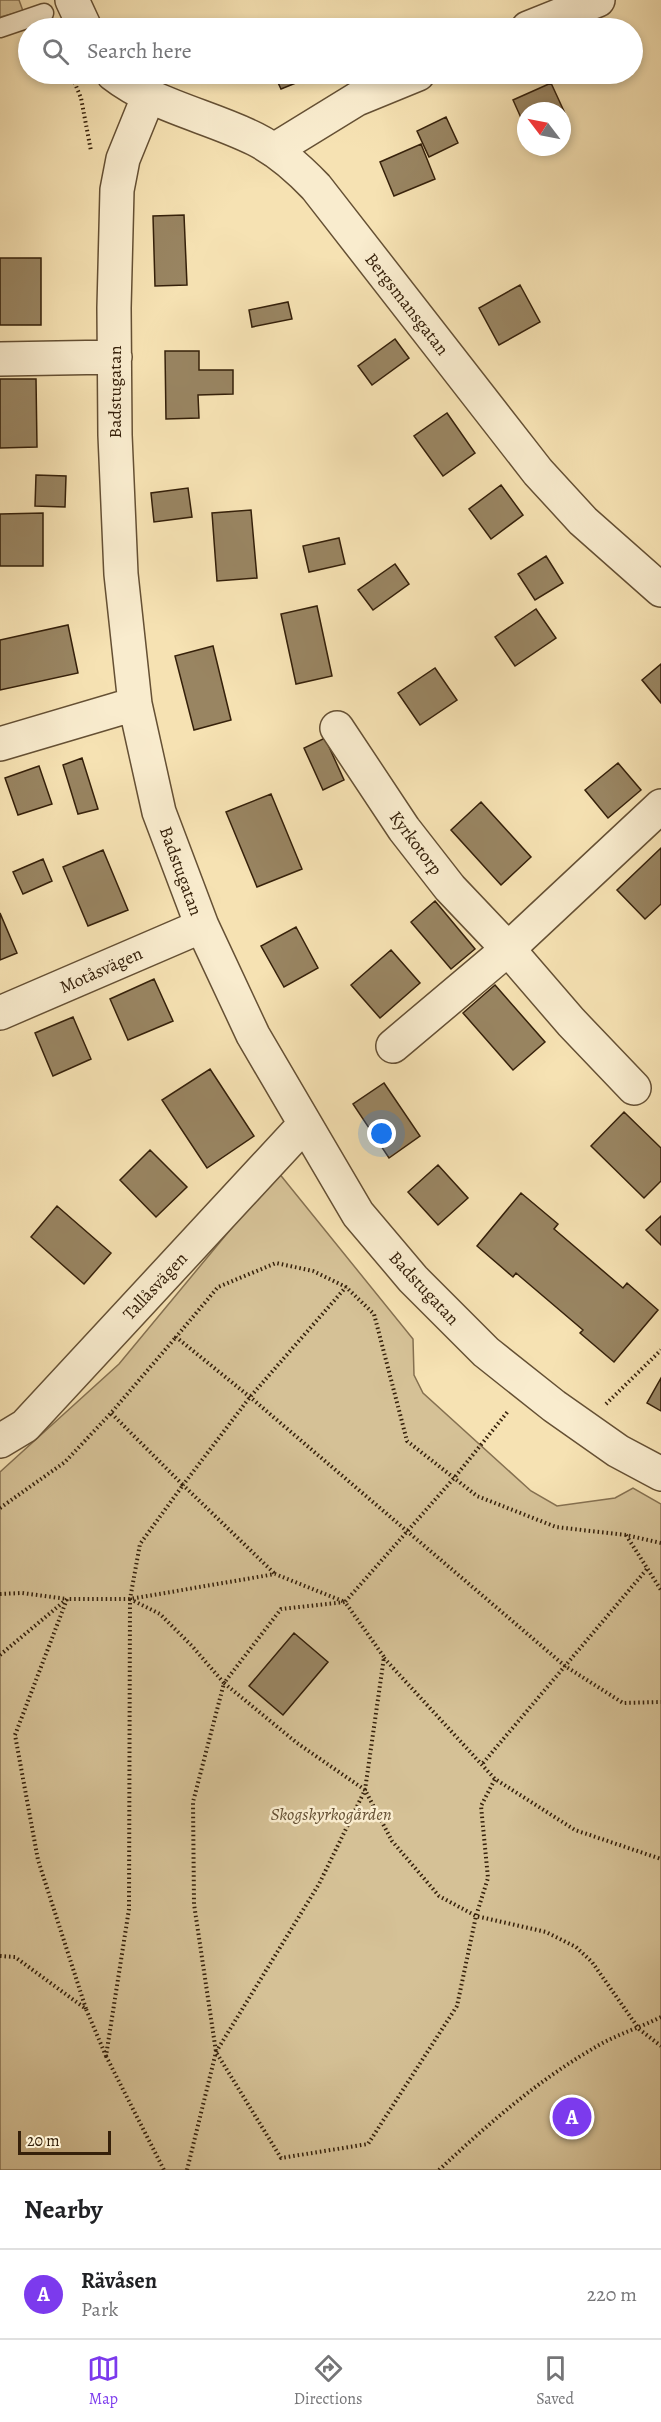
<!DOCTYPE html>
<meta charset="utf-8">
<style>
body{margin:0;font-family:Alegreya,serif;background:#f6f6f6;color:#202124}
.compass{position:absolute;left:517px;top:102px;width:54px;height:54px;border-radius:50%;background:#fff;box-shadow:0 3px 9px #0003;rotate:302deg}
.scale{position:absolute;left:18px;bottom:15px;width:93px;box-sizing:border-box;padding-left:6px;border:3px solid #35200a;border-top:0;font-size:16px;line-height:21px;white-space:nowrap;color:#35200a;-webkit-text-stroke:4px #f9ecce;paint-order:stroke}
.you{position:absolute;left:382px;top:1134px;width:21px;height:21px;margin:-15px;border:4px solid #fff;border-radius:50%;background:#1a73e8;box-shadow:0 0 0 9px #1a73e833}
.badge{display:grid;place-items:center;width:39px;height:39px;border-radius:50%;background:#7c3aed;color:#fff;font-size:20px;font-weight:700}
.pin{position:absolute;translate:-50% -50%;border:3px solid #fff;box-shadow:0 2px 6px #0006}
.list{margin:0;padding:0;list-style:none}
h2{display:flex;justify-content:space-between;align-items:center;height:78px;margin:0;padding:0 24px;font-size:26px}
h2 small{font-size:20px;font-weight:400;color:#757577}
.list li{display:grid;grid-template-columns:39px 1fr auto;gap:18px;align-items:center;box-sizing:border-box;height:90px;padding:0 24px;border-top:2px solid #e0e0e0}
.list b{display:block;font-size:22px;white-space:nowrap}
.list p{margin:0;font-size:20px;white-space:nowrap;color:#757577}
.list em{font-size:20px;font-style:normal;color:#757577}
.icon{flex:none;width:33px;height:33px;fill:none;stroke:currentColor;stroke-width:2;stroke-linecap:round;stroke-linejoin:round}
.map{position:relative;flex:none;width:661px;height:2170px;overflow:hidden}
.search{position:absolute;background:#fff;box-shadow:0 3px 9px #0003;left:18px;right:18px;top:18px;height:66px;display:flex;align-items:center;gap:15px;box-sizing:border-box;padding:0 21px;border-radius:33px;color:#757577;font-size:22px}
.sheet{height:168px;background:#fff}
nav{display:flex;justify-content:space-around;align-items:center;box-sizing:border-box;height:84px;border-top:2px solid #e0e0e0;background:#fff;font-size:16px;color:#757577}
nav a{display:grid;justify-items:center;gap:3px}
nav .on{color:#7c3aed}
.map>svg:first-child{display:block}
.green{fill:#d5c196;stroke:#857050;stroke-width:1.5}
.building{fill:#998562;stroke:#35200a;stroke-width:1.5}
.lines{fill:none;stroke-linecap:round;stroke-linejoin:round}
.service-casing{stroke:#655034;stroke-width:21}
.minor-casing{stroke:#655034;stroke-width:36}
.tertiary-casing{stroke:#655034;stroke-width:36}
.path{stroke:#35200a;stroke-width:4;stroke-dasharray:1.5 3;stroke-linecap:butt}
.service{stroke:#f9ecce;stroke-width:18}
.minor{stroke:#f9ecce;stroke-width:33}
.tertiary{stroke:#f9ecce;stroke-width:33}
.labels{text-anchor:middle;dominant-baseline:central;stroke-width:5;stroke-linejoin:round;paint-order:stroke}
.street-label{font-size:18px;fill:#35200a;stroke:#f9ecce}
.park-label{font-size:18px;font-style:italic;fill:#655034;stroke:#f9ecce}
</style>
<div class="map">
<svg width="661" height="2170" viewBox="0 0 661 2170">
<rect width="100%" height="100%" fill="#f6e2b3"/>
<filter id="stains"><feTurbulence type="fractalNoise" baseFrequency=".00333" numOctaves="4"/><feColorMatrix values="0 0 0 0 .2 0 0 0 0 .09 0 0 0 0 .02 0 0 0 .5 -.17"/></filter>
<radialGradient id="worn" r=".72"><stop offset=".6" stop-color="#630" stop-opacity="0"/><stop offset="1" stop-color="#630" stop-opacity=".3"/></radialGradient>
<path class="green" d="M0,0H19L23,11L0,17Z
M278,1172L413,1339L414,1375L423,1393L531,1491L557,1506L615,1498L633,1488L661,1504V2170H0V1472L119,1364Z"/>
<path class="building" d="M274,74H318L281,89Z
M551,83L569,122L562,125V111H526V129L513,100Z
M446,117L458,143L429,157L417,131Z
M421,144L435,179L394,196L380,162Z
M184,215L187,285L155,286L153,216Z
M0,258H41V325H0Z
M520,285L540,322L499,345L479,308Z
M288,302L292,319L252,327L249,310Z
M395,339L409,358L372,385L358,366Z
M165,351H199V370H233V394L198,395L199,418L166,419Z
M0,379H36L37,447L0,448Z
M447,413L475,453L443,476L414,436Z
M36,475L66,476L65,507L35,506Z
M501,485L523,515L491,539L469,509Z
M188,488L192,517L154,522L151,493Z
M251,510L257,578L217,581L212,513Z
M43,513V566H0V514Z
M339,538L345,564L309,572L303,546Z
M546,556L563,583L535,600L518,574Z
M395,564L409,584L373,610L358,590Z
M317,606L332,676L296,684L281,614Z
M536,609L556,638L515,666L495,637Z
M68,625L78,673L0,690V640Z
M213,646L231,720L194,730L175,656Z
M661,664V703L642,680Z
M435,668L457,700L420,725L398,693Z
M325,738L344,780L323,790L304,748Z
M82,758L98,809L78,814L63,765Z
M618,763L641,790L608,818L585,790Z
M39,766L52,804L18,815L5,778Z
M271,794L302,869L257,887L226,812Z
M481,802L531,857L501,885L451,830Z
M661,848V904L645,919L617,890Z
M103,850L128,910L88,926L63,867Z
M43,859L52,881L23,894L13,872Z
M435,901L475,949L451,969L411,922Z
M0,913L17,953L0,960Z
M296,927L318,968L284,987L261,946Z
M391,950L420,983L380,1018L351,985Z
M154,979L173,1021L128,1040L110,999Z
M495,985L545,1042L513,1070L463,1013Z
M73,1017L91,1059L53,1076L35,1033Z
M210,1069L254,1136L207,1168L162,1100Z
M384,1083L420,1136L389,1158L353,1104Z
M624,1112L661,1148V1181L644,1198L591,1146Z
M150,1150L187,1187L156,1217L120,1180Z
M438,1165L468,1198L438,1225L408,1192Z
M521,1193L558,1224L554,1229L623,1288L627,1283L658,1310L614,1362L580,1333L583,1330L516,1273L513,1277L477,1246Z
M57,1206L111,1253L84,1284L31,1237Z
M661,1216V1245L646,1230Z
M661,1378V1411L647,1403Z
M294,1633L328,1662L283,1715L249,1686Z"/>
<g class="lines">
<g class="service-casing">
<path id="service" d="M0,28L44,13"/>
</g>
<g class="minor-casing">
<path id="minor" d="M528,28L598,0
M149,95L123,159L117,190L114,308L115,435L121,574L135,704L159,812L202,926L253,1035L358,1214L413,1279L486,1352L554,1406L618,1451L661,1474
M274,150L357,99L418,74
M0,359L115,357
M337,728L404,829L450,888L508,949L571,1022L634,1088
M0,744L135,704
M0,1013L202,926
M393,1046L508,949L661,806
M0,1441L25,1426L304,1125"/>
</g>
<g class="tertiary-casing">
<path id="tertiary" d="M72,0L85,28
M113,74C154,106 209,116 255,139C279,151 298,168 316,187L538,472L583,521L661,590"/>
</g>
<path class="path" d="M71,74L81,98L91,151
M606,1404L661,1350
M0,1508L65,1462L111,1413L176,1337
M626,1535L661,1590
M661,1543L626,1535L556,1527L477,1496L407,1441L374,1314L346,1287L313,1271L276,1263L218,1287L176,1337L250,1397L565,1666L623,1703L661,1702
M274,1573L183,1485L250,1397L346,1287
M0,1594L22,1593L67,1599L15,1735L38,1860L86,2009
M130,1599L160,1614L192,1646L224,1683L193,1802L194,1904L216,2052L281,2158L368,2144L457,2006L476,1916L488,1878L481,1806L495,1779
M0,1655L67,1599H130L275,1574L345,1602L455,1477L509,1410
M384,1658L495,1779L575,1830L661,1859
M483,1763L647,1569
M0,1956L15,1957L86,2009L106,2056L129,1909L130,1599L140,1544L183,1485L111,1413
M106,2056L164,2170
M187,2170L216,2052L319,1884L365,1790L384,1657L345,1602L281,1609L224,1683L297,1743L365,1790L392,1841L439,1896L476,1916L546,1932L576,1947L592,1962L639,2029L661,2046
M439,2170C487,2125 537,2081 594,2048C615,2035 639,2028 661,2017"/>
<use href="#service" class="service"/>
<use href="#minor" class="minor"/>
<use href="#tertiary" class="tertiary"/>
</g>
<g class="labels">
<g class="street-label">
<text transform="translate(407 304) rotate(52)">Bergsmansgatan</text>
<text transform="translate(115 392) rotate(-90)">Badstugatan</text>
<text transform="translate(416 843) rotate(53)">Kyrkotorp</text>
<text transform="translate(181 871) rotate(70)">Badstugatan</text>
<text transform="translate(101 970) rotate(-24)">Motåsvägen</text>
<text transform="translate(155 1286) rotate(-47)">Tallåsvägen</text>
<text transform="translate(424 1288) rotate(47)">Badstugatan</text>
</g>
<g class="park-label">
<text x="331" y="1814">Skogskyrkogården</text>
</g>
</g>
<rect width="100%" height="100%" filter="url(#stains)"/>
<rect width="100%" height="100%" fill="url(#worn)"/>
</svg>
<svg class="compass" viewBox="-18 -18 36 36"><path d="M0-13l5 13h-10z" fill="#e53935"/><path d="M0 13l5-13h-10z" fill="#757577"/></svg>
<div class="scale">20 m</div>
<div class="you"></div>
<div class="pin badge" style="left:572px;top:2117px">A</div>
<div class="search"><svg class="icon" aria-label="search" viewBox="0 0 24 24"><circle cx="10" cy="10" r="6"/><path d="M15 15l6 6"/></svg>Search here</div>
</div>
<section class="sheet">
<h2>Nearby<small></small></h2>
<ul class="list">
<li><span class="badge">A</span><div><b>Rävåsen</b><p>Park</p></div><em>220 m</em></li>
</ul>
</section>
<nav>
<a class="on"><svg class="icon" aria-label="map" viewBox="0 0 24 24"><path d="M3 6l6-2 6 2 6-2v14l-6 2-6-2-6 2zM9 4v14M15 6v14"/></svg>Map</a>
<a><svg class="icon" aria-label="directions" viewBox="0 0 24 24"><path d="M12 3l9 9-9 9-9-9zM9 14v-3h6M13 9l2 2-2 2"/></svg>Directions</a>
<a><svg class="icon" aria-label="saved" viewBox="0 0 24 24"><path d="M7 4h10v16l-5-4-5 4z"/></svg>Saved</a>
</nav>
